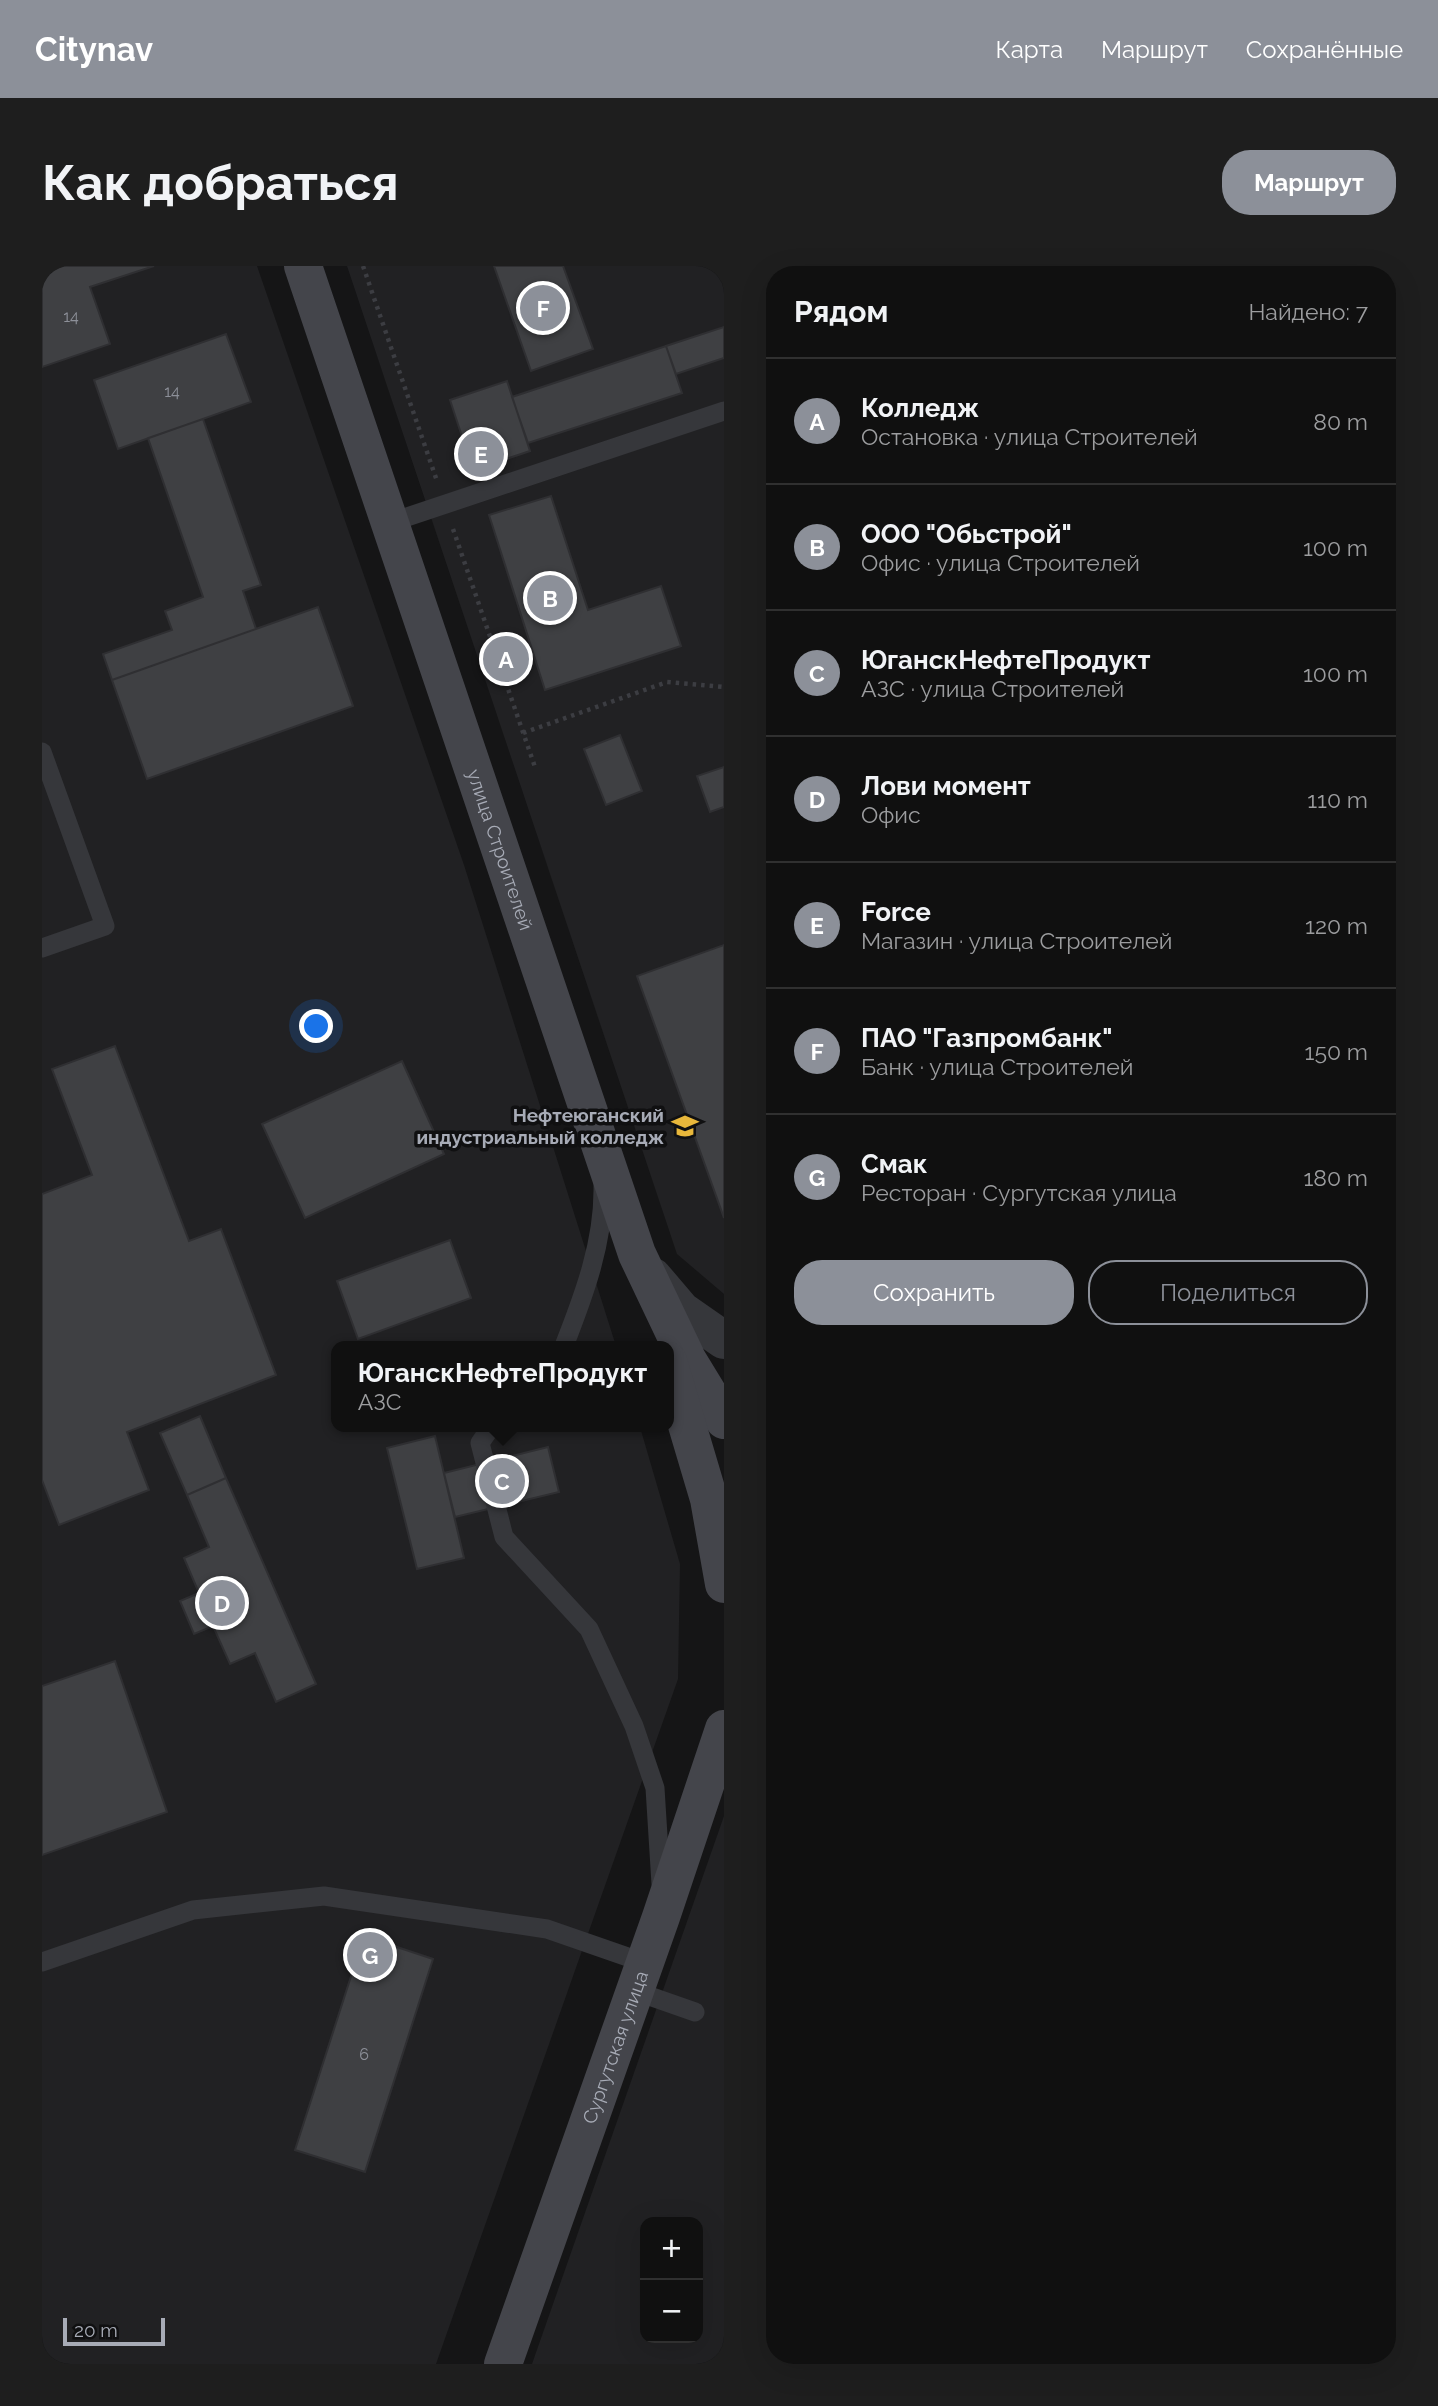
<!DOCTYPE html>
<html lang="ru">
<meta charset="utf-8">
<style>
body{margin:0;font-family:Raleway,sans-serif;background:#1e1e1e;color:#f1f3f6}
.controls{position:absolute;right:21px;bottom:21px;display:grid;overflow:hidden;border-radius:14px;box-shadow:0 7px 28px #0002}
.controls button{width:63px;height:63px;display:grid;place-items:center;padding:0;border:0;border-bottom:2px solid #303030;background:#101010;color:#f1f3f6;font:35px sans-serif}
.scale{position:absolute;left:21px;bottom:18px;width:102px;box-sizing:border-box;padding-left:7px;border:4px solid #a7abb6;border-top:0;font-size:19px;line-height:24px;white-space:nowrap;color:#a7abb6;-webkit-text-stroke:5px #101011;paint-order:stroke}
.you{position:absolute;left:275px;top:761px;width:24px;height:24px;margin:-18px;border:5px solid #fff;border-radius:50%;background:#1a73e8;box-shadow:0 0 0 10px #1a73e833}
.badge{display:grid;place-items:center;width:46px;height:46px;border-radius:50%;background:#8c9099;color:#fff;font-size:23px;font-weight:700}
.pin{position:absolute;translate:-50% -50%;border:4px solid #fff;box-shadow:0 2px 7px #0006}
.popup{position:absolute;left:289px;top:1075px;width:343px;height:91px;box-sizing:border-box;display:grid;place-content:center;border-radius:14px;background:#101010;filter:drop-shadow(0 2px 5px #0005);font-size:23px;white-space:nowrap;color:#9c9d9f}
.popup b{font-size:26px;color:#f1f3f6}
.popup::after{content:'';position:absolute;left:50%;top:100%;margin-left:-14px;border:14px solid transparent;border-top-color:#101010}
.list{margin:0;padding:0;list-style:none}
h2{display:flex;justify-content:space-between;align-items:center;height:91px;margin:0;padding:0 28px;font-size:30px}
h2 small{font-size:23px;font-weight:400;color:#9c9d9f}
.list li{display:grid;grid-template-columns:46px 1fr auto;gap:21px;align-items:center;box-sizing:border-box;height:126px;padding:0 28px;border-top:2px solid #303030}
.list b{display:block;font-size:26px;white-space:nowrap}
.list p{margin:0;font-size:23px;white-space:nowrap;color:#9c9d9f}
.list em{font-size:23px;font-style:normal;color:#9c9d9f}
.actions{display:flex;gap:14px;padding:21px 28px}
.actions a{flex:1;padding:16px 0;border:2px solid #8c9099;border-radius:28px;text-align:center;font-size:24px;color:#8c9099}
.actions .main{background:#8c9099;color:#fff}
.map{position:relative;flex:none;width:682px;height:2098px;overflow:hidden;border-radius:28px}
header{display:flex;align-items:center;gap:42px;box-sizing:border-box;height:98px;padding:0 35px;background:#8c9099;color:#fff}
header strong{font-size:33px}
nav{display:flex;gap:38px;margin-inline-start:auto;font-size:24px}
.intro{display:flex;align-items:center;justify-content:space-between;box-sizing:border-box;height:168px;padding:0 42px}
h1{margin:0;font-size:49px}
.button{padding:18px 32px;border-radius:28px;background:#8c9099;color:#fff;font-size:24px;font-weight:700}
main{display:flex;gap:42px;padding:0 42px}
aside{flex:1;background:#101010;border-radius:28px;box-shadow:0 7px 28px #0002}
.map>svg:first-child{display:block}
.built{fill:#212123;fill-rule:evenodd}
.building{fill:#3f4043;stroke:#2f2f32;stroke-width:2}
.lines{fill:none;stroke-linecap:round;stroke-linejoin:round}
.path{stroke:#3c3d42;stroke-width:4.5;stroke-dasharray:3.5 5;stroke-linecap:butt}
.service{stroke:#36373b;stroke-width:19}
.tertiary{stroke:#36373b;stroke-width:38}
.secondary{stroke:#44454b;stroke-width:38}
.labels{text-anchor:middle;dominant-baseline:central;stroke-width:7;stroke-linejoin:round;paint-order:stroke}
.number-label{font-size:16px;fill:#8d9099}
.street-label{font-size:19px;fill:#a7abb6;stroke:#101011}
.poi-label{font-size:19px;font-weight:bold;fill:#a7abb6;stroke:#101011;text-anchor:end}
</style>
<header>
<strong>Citynav</strong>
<nav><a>Карта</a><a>Маршрут</a><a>Сохранённые</a></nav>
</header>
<div class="intro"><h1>Как добраться</h1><a class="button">Маршрут</a></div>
<main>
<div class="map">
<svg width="682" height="2098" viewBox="0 0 682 2098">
<rect width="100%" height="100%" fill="#151516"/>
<path class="built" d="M0,0H215L422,599L574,1080H294V1161H598L638,1298L636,1413L394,2098H0Z
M305,0H682V1028L635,988Z
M682,1550V2098H490ZM603,1956H656V2072H603Z"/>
<path class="building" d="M0,0H112L48,21L68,78L0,101Z
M452,0H521L551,83L489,105Z
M682,61V92L634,108L624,80Z
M184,68L209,136L76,183L52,114Z
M624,80L640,127L486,177L470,131Z
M465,115L488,185L431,204L408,134Z
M161,153L219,319L201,325L214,363L70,414L61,388L130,364L123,345L161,331L106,172Z
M509,230L546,344L619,320L639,380L503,424L447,249Z
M276,341L311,440L105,513L70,414Z
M578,469L600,525L564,539L542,483Z
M682,501V541L668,546L655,510Z
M682,679V952L595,710Z
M73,780L147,975L179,963L234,1109L85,1166L107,1224L17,1259L0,1214V928L50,909L10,803Z
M360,795L402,888L263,952L220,858Z
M408,974L429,1032L316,1073L295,1015Z
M158,1150L184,1212L145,1229L118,1167Z
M393,1170L422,1292L375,1303L345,1182Z
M506,1181L517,1226L413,1251L402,1207Z
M184,1212L274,1418L234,1436L213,1387L188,1398L171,1360L152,1368L138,1335L157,1327L142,1292L167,1281L145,1229Z
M73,1395L125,1546L0,1589V1420Z
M322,1670L391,1693L323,1906L253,1884Z"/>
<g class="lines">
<path class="path" d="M321,0L395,215
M411,263L494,504
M481,467L625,416L682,421"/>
<path class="service" d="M347,257L682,145
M0,486L63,660L0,682
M522,1080C542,1029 562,976 561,920
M449,1161L438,1177L462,1271L547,1363L592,1460L613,1522L619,1618
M0,1696L151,1644L282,1630L505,1663L603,1697
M593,1725L653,1746"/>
<path class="tertiary" d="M611,1011L640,1045L682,1074"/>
<g class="secondary">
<path id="s1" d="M261,0L595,988L645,1093L682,1154"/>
<path d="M626,1095L667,1233L682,1318"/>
<path id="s2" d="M461,2098L619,1651L682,1463"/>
</g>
</g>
<defs>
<g id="university-bare" transform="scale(2.1)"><path d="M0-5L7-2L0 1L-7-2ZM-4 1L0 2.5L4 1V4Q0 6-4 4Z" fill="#e9b83b" stroke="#101011" stroke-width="2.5" paint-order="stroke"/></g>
</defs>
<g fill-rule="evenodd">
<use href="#university-bare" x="643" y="860"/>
</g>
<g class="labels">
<g class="number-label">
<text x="29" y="50">14</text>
<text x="130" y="125">14</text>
<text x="322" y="1788">6</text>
</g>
<g class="street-label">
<text stroke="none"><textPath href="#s1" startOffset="616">улица Строителей</textPath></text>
<text stroke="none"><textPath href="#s2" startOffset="336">Сургутская улица</textPath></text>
</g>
<g class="poi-label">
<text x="622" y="849">Нефтеюганский<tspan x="622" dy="22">индустриальный колледж</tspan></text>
</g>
</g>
</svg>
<div class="controls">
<button>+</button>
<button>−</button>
</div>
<div class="scale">20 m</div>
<div class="you"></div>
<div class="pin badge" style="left:464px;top:393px">A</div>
<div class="pin badge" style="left:508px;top:332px">B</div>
<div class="pin badge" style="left:460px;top:1215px">C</div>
<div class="popup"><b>ЮганскНефтеПродукт</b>АЗС</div>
<div class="pin badge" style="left:180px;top:1337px">D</div>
<div class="pin badge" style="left:439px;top:188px">E</div>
<div class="pin badge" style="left:501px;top:42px">F</div>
<div class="pin badge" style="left:328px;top:1689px">G</div>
</div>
<aside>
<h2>Рядом<small>Найдено: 7</small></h2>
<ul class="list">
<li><span class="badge">A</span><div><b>Колледж</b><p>Остановка · улица Строителей</p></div><em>80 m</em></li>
<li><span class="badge">B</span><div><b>ООО &quot;Обьстрой&quot;</b><p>Офис · улица Строителей</p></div><em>100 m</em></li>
<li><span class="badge">C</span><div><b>ЮганскНефтеПродукт</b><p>АЗС · улица Строителей</p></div><em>100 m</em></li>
<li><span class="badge">D</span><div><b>Лови момент</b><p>Офис</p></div><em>110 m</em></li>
<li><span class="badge">E</span><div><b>Force</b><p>Магазин · улица Строителей</p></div><em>120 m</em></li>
<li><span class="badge">F</span><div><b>ПАО &quot;Газпромбанк&quot;</b><p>Банк · улица Строителей</p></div><em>150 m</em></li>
<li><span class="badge">G</span><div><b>Смак</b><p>Ресторан · Сургутская улица</p></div><em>180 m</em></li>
</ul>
<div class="actions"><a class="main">Сохранить</a><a>Поделиться</a></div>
</aside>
</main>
